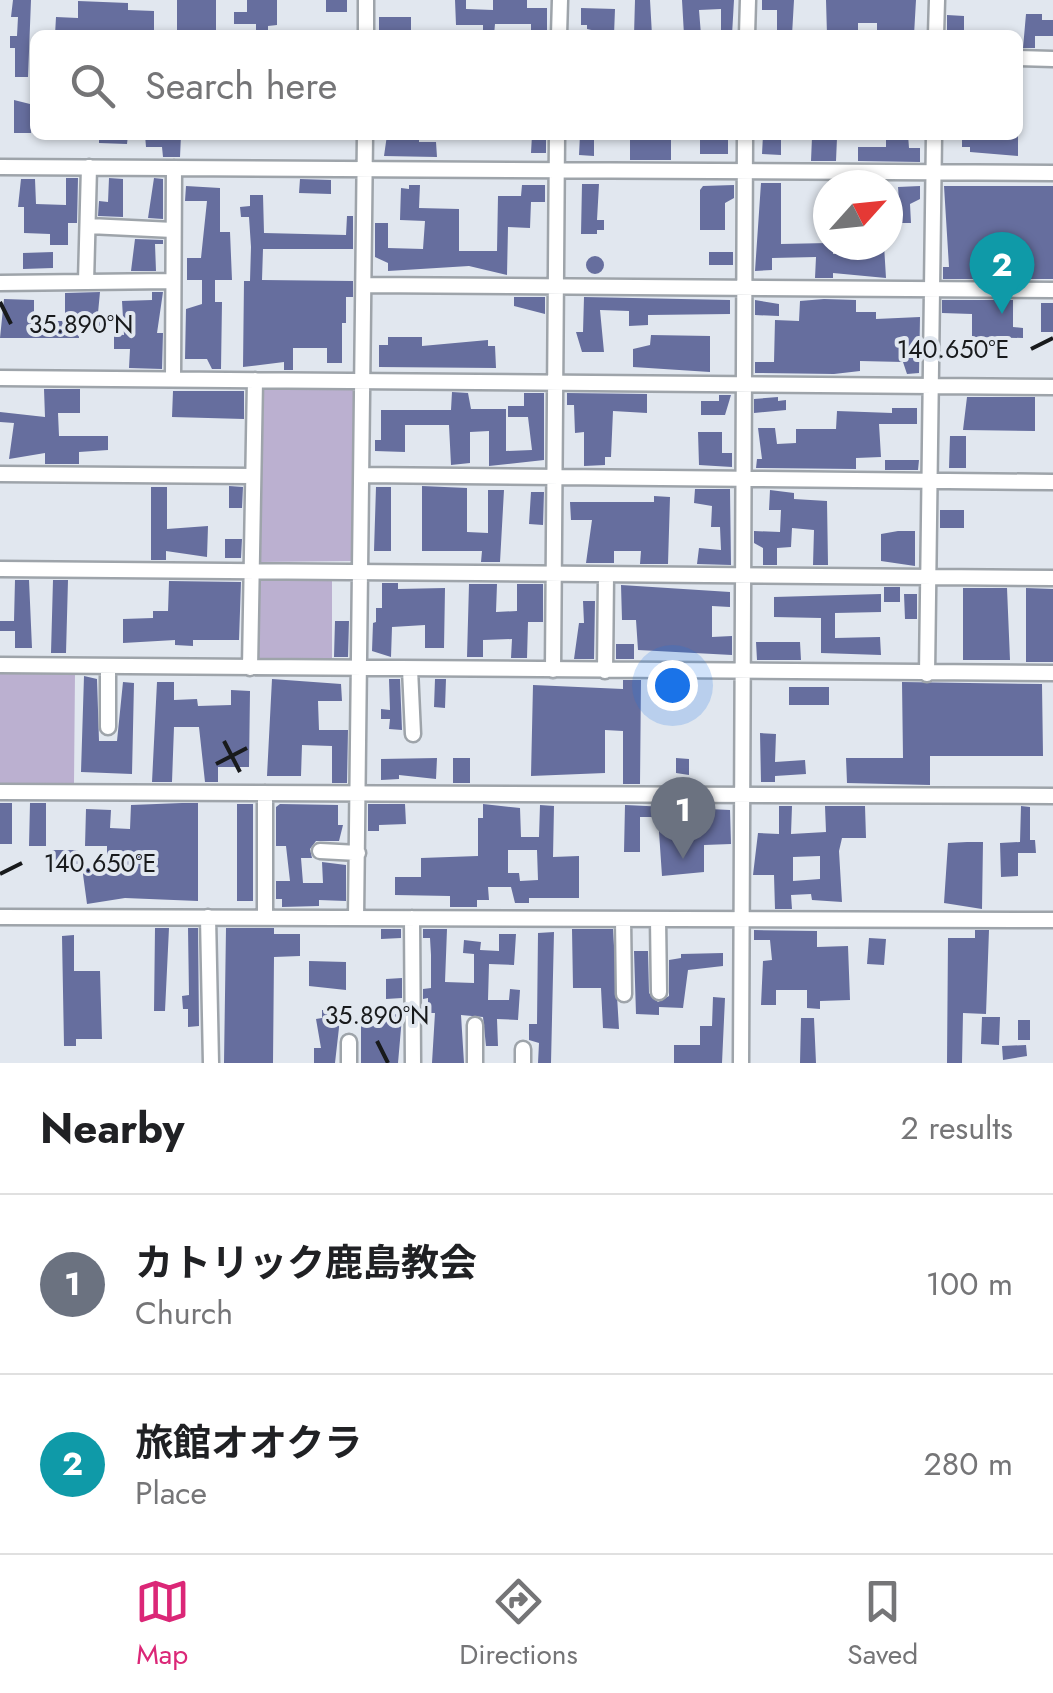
<!DOCTYPE html>
<meta charset="utf-8">
<style>
body{margin:0;font-family:Jost,"Noto Sans JP",sans-serif;background:#f2f2f2;color:#202124}
.compass{position:absolute;left:813px;top:170px;width:90px;height:90px;border-radius:50%;background:#fff;box-shadow:0 2px 8px #0004;rotate:63deg}
.you{position:absolute;left:672px;top:685px;width:35px;height:35px;margin:-25px;border:8px solid #fff;border-radius:50%;background:#1a73e8;box-shadow:0 0 0 15px #1a73e833}
.badge{display:grid;place-items:center;width:65px;height:65px;border-radius:50%;background:#db2777;color:#fff;font-size:32px;font-weight:700}
.pin{position:absolute;translate:-50% -82px;filter:drop-shadow(0 2px 5px #0008)}
.pin::after{content:'';position:absolute;top:52px;width:35px;height:30px;background:inherit;clip-path:polygon(0 0,100% 0,50% 100%)}
.list{margin:0;padding:0;list-style:none}
h2{display:flex;justify-content:space-between;align-items:center;height:130px;margin:0;padding:0 40px;font-size:42px}
h2 small{font-size:32px;font-weight:400;color:#757577}
.list li{display:grid;grid-template-columns:65px 1fr auto;gap:30px;align-items:center;box-sizing:border-box;height:180px;padding:0 40px;border-top:2px solid #e0e0e0}
.list b{display:block;font-size:38px;white-space:nowrap}
.list p{margin:0;font-size:32px;white-space:nowrap;color:#757577}
.list em{font-size:32px;font-style:normal;color:#757577}
.icon{flex:none;width:55px;height:55px;fill:none;stroke:currentColor;stroke-width:2;stroke-linecap:round;stroke-linejoin:round}
.map{position:relative;flex:none;width:1053px;height:1063px;overflow:hidden}
.search{position:absolute;background:#fff;box-shadow:0 2px 8px #0004;left:30px;right:30px;top:30px;height:110px;display:flex;align-items:center;gap:25px;box-sizing:border-box;padding:0 35px;border-radius:15px;color:#757577;font-size:38px}
.sheet{height:490px;background:#fff}
nav{display:flex;justify-content:space-around;align-items:center;box-sizing:border-box;height:140px;border-top:2px solid #e0e0e0;background:#fff;font-size:28px;color:#757577}
nav a{display:grid;justify-items:center;gap:5px}
nav .on{color:#db2777}
.map>svg:first-child{display:block}
.green{fill:#bbb0d0}
.building{fill:#666e9e;fill-rule:evenodd}
.lines{fill:none;stroke-linecap:round;stroke-linejoin:round}
.minor-casing{stroke:#9ea4aa;stroke-width:19}
.minor{stroke:#fff;stroke-width:14}
.ticks{fill:none;stroke:#181a1c;stroke-width:4}
.ticks-label{font-size:25px;text-anchor:middle;fill:#181a1c;stroke:#e1e7ef;stroke-width:8;stroke-linejoin:round;paint-order:stroke}
</style>
<div class="map">
<svg width="1053" height="1063" viewBox="0 0 1053 1063">
<rect width="100%" height="100%" fill="#e1e7ef"/>
<path class="green" d="M349,387L355,392L352,561L259,562L264,388Z
M260,576L332,578V661L262,663L257,655Z
M0,671L75,672L74,784L0,783Z"/>
<path class="building" d="M13,0H31L28,77H15V48H10V36H17L18,17H11Z
M177,0H216V35H177Z
M247,0H277V25L268,26V35H256V24H234V12H247Z
M326,0H347V12H326Z
M455,0H466V9L493,10V0H527V8H547V35H531V24H495L494,35H483V25H456Z
M635,0H650L652,35H634Z
M682,0H734L732,35H721V9L699,10L701,35H684Z
M762,0H794L792,35H777V10H762Z
M826,0H916L914,35H877V23H858V34L827,35Z
M78,1L128,3V10L154,11V35H55L56,17L78,18Z
M581,8L615,9L614,35L587,29V25H581Z
M1026,14H1042V20H1053V36H1035V48H1023Z
M947,15L964,16V35H947Z
M379,17H411V35L379,31Z
M14,100L30,104L31,133H14Z
M99,135H128L127,144L99,143Z
M145,135H181L180,157H163L162,147H146Z
M387,135H419V142H436L437,157L384,156Z
M532,135H546V153H531Z
M580,135H594V156L579,155Z
M630,135H671V160H630Z
M700,135H728V154H700Z
M763,135H781V155L762,154Z
M886,135H908L909,148H920V162L858,161V147H886Z
M962,135H1018V156L970,152V147H962Z
M812,137L837,138L836,161H811Z
M66,178H78L77,223H68V245H50V234L24,233V207H18L21,179H35L36,204L66,205Z
M109,178L123,179V217L98,216L99,201L108,202Z
M154,178L163,179V219L148,218Z
M300,179L331,180V194L299,193Z
M761,183H781V244L828,243L833,245V254H864V245H884L886,278L833,273V278H815L816,257L772,258V270L755,271Z
M582,184H599L597,220H604V230H597V234H581Z
M409,185H420L419,208L459,209V251H497L498,196H521L522,185H545V202H531L530,228L508,227L507,275L469,266L388,271V263L375,257V223H388V248L423,249L425,221L400,220L401,188L409,189Z
M734,185V198L725,203V230H700V190L703,186Z
M186,186L220,188V232H230L232,280H215V302H222L221,369H212L207,359H185L186,309L202,304V280H187V258H201L207,201H185Z
M920,186V199L910,204L911,223H888V202H899L898,187Z
M944,186H1053V279H943V267H949Z
M250,195H263L264,233L346,235L347,216H353V249H263L262,280L353,281V297H346V323H342V363H327V348H293V370H284V362L243,367L244,281H250L251,247L249,217H241L240,207L250,206Z
M135,239L163,240V244H155L156,271H131Z
M53,252V268L23,269V253Z
M709,252H733V265H709Z
M586 265a9 9 0 1 1 18 0a9 9 0 1 1-18 0Z
M100,292L98,313H105V331H79V338H0L4,299L34,300V321H65V293Z
M152,292H163L157,333H163L162,369L129,368L130,349H114V334L124,335L122,301L152,300Z
M514,297H545V314L514,306Z
M584,297L730,300V314L648,315V325L629,326V311L600,310L604,352H582L576,332H583Z
M824,299L856,300V312H876V319L920,317L919,373L907,374L903,362L860,361V371L834,374L755,373V362H774L775,320L799,321L800,301Z
M755,300L779,304V316L755,315Z
M942,300H1013V327L1023,328V338L972,337V314L942,313Z
M1041,303H1053V332H1041Z
M651,335L710,336V372L633,367V349L650,345Z
M388,337H422V346L488,340V346H495L496,368L379,367V345H388Z
M44,389H80V413H58L59,436H108V450L79,452V464H45V453L9,459L14,423L0,422V412L45,417Z
M173,391H244V419L172,417Z
M452,392L468,393L471,409H506V451L532,450L528,417H508V406H524V393H544V460L489,466V431L470,432V463L451,465L449,425H405V452L375,451V440H381V410H451Z
M567,393L647,394V413L613,411L611,457H605V465L584,466V432L575,433L574,405H567Z
M719,395H731L725,415H701V401H719Z
M778,397V401L786,400V410L754,413V399Z
M967,397H1035V431L963,430Z
M892,408H917V424H879L881,457L856,458V469L756,468L757,459H762L758,428H775L777,444L796,443V429H836L837,411L892,413Z
M698,432H722V453H732V467L699,465Z
M950,436H966V468H949Z
M885,460H919L918,470H885Z
M229,486L243,487L242,508H229Z
M422,486L467,488V532L488,533V490H504L500,562H481L482,551H422Z
M151,487H167V529L208,526L207,557L166,551V560H151Z
M376,487H391V551H374Z
M695,489H730L731,565L697,564L699,548L721,550L720,527H711L712,506L694,503Z
M770,490L794,493V499L827,501L828,565H813L814,530L792,528L791,547L777,548V565H763V548L754,543V531L780,532L781,510H769Z
M531,492H544L543,525L529,524Z
M654,496L670,497L668,564H640L641,551H614V563H586L592,520H571L570,502H654Z
M940,510H964V528H940Z
M898,531H915V566L881,561V534Z
M225,539H242L241,558H225Z
M15,580H29L32,648H15V631H0V621H14Z
M53,580H68L66,653H51Z
M169,581L241,582L239,640H193V646L175,645V640L123,643V619L153,618V611H168Z
M382,583H398V589L445,588L444,648H425V625L392,627L391,657L372,651L373,623L376,622V608H382Z
M469,584H497L496,612L517,611V584H543V622H528L527,658H511L512,639L483,640V657H467Z
M621,585L730,592V607L712,606V637L732,636V655L638,650L636,620H622Z
M884,587H900V602H884Z
M963,588H1007L1010,660H963Z
M1026,588L1053,589V662H1026Z
M881,594V612L835,613V638L880,637L881,655L821,653V618L774,617V597Z
M904,594H917V619H905Z
M583,601H595L594,659H574L579,623H584Z
M335,621H349L348,657H334Z
M756,642H800L801,660H757Z
M616,644H634V659H616Z
M84,676L97,679L99,741H117L123,682L134,683L132,774L81,772Z
M272,679L341,684L342,701H318L319,730H348L347,783H332V746L302,745L301,776H267Z
M389,679H400L402,730L389,729L390,719H381V709L390,710Z
M435,679H446L445,708L434,707Z
M623,680H641L640,784H623V731L605,730V773L531,776L533,685L623,689Z
M157,682H174V700L197,699L198,706L231,705V690L250,691L249,767H218V782H205L199,727H174L172,782H152Z
M902,682L1042,684L1043,756H930V785L847,783L846,758H903Z
M789,687H829V705H789Z
M760,733L776,734L775,762L805,760L806,774L775,776V782H761Z
M437,758L436,779L399,775V779L381,780V759Z
M453,758H470V783H453Z
M676,758L689,759V775L676,773Z
M0,803H12V844H0Z
M30,803H46V846H29Z
M182,803H198V901L125,898L87,904L82,867H107V846H85L86,809L111,810L110,828L130,829L131,805Z
M237,804H253V901H237Z
M280,804L338,805V825H343L339,841H316L310,849L312,858H301L303,883H323L322,862L346,865V901L319,900V906L282,907V899H276V881H290L286,846H276V807Z
M368,804H405L406,824L379,825V831H368Z
M483,804L520,808L521,837H539L540,805L554,806L553,857L579,856V898H529V903H515L511,887H488L489,900H477V907H450V896L395,895V877H421V858L478,856V818H483ZM508,850H537L538,880L520,881L519,873H508Z
M625,805L730,810L731,844L704,845V872L662,876L658,817H640V852H624Z
M779,806H792L791,834L826,832L825,806H865L866,838H842L839,851L842,902L812,900L811,894L791,895L792,909H775L774,875H753L758,833L779,834ZM820,856V879L793,881V857Z
M1021,806L1030,807V840H1035L1036,853H1018V876L1001,877L1000,843L1020,842Z
M967,842H983L982,909L944,903L948,843Z
M50,850H78V864H50Z
M155,928H169L165,1011H154Z
M188,928H198L199,1026L188,1027V1009H183L182,996L189,995Z
M226,928H274V934H300V956L274,957L273,1063H224Z
M381,929H401V938L381,939Z
M423,929H447L445,982L474,983V954L463,953L464,940L481,942L480,950L499,951V934H516L514,965L489,964L488,1000H509L510,989L520,990L518,1020L497,1019L498,1046H486L483,1017L461,1015L464,1063H432L435,1013H428V998L423,999V989L431,988V955L430,938H423Z
M572,929H613L619,1029L603,1028L601,988H573Z
M754,930L817,931V947L848,946L850,1000L820,1001V1009L807,1008V990H776V1005H761L763,961L772,960L770,940H754Z
M975,930H989L986,1014L963,1013L962,1063H947L948,938H975Z
M554,932L551,1063H538L539,1043L529,1040V1024H537L538,933Z
M74,935V971H100L102,1039H76V1046H64L62,936Z
M869,938L886,939L884,965L867,964Z
M634,951H648L649,993L658,1002L669,996V960L681,958V954L723,953V966L688,970L683,1008L659,1007V1015L636,1014Z
M309,961L346,962V990L309,986Z
M402,978V998L386,999V979Z
M713,997L725,998L722,1063H674V1045H700V1026H712Z
M322,1010H341L335,1063H314V1048H321L316,1019L322,1018Z
M395,1014L402,1017L398,1063H361V1015Z
M982,1017H1000L999,1045L981,1044Z
M801,1018H814L816,1063H800Z
M1018,1020H1030V1040H1018Z
M1026,1045L1027,1056L1003,1060L1002,1046Z"/>
<g class="lines">
<g class="minor-casing">
<path id="minor" d="M366,0V35
M559,35L560,0
M747,35L748,0
M936,35L937,0
M1018,58L1053,59
M0,167L1053,173
M89,226L173,230
M86,282L89,167
M0,283L172,281
M364,285L1053,290
M0,378L1053,387
M173,379L174,168
M0,474L252,476
M362,475L1053,482
M0,569L1053,578
M0,665L1053,673
M250,668L255,380
M410,669L413,734
M553,670L557,135
M605,671L606,575
M927,674L934,135
M108,727V666
M0,792L1053,796
M265,793V918
M320,851L358,853
M0,917L1053,920
M208,917L211,1063
M356,918L365,135
M412,918L413,1063
M623,919L624,994
M658,919L659,992
M349,1042V1063
M475,1063V1025
M523,1063V1049
M741,1063L745,135"/>
</g>
<use href="#minor" class="minor"/>
</g>
<path class="ticks" d="M0,302L11,324M1031,349L1053,338M224,741L240,772M216,764L247,748M0,874L22,863M377,1041L388,1063"/>
<g class="ticks-label">
<text x="81" y="333">35.890°N</text>
<text x="953" y="358">140.650°E</text>
<text x="100" y="872">140.650°E</text>
<text x="377" y="1024">35.890°N</text>
</g>
</svg>
<svg class="compass" viewBox="-18 -18 36 36"><path d="M0-13l5 13h-10z" fill="#e53935"/><path d="M0 13l5-13h-10z" fill="#757577"/></svg>
<div class="you"></div>
<div class="pin badge" style="left:683px;top:859px;background:#6b7280">1</div>
<div class="pin badge" style="left:1002px;top:314px;background:#0f9aa8">2</div>
<div class="search"><svg class="icon" aria-label="search" viewBox="0 0 24 24"><circle cx="10" cy="10" r="6"/><path d="M15 15l6 6"/></svg>Search here</div>
</div>
<section class="sheet">
<h2>Nearby<small>2 results</small></h2>
<ul class="list">
<li><span class="badge" style="background:#6b7280">1</span><div><b>カトリック鹿島教会</b><p>Church</p></div><em>100 m</em></li>
<li><span class="badge" style="background:#0f9aa8">2</span><div><b>旅館オオクラ</b><p>Place</p></div><em>280 m</em></li>
</ul>
</section>
<nav>
<a class="on"><svg class="icon" aria-label="map" viewBox="0 0 24 24"><path d="M3 6l6-2 6 2 6-2v14l-6 2-6-2-6 2zM9 4v14M15 6v14"/></svg>Map</a>
<a><svg class="icon" aria-label="directions" viewBox="0 0 24 24"><path d="M12 3l9 9-9 9-9-9zM9 14v-3h6M13 9l2 2-2 2"/></svg>Directions</a>
<a><svg class="icon" aria-label="saved" viewBox="0 0 24 24"><path d="M7 4h10v16l-5-4-5 4z"/></svg>Saved</a>
</nav>
